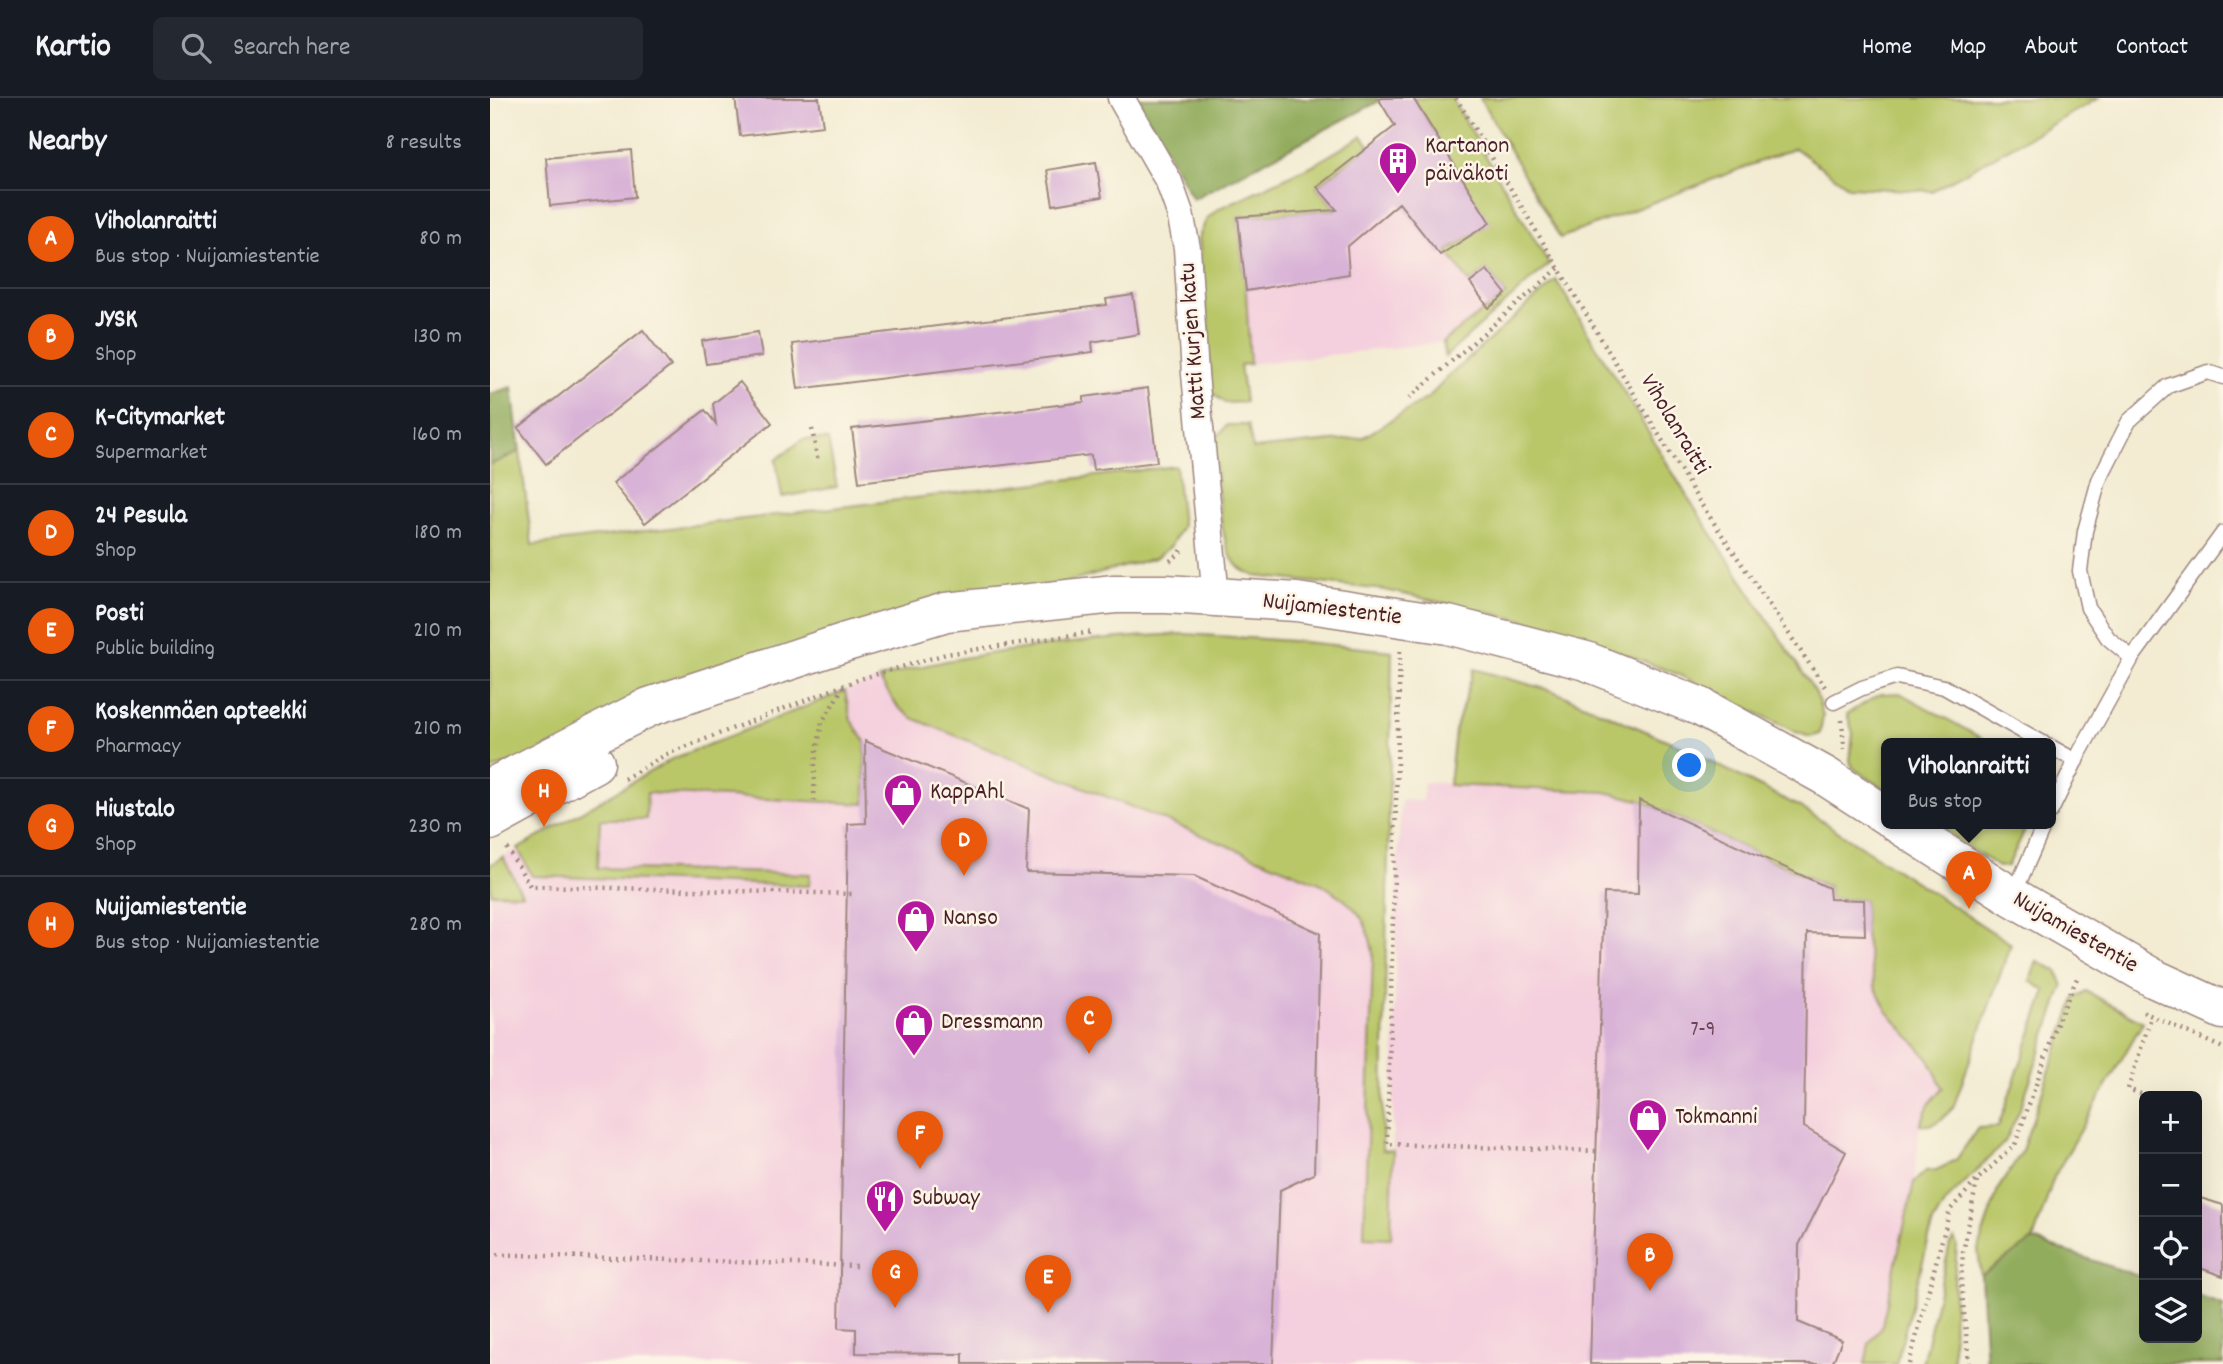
<!DOCTYPE html>
<meta charset="utf-8">
<style>
body{margin:0;font-family:Dekko,sans-serif;background:#242831;color:#f1f3f6}
.controls{position:absolute;right:21px;bottom:21px;display:grid;overflow:hidden;border-radius:10px;box-shadow:0 7px 28px #0002}
.controls button{width:63px;height:63px;display:grid;place-items:center;padding:0;border:0;border-bottom:2px solid #363941;background:#171b24;color:#f1f3f6;font:35px sans-serif}
.you{position:absolute;left:1200px;top:668px;width:24px;height:24px;margin:-18px;border:5px solid #fff;border-radius:50%;background:#1a73e8;box-shadow:0 0 0 10px #1a73e833}
.badge{display:grid;place-items:center;width:46px;height:46px;border-radius:50%;background:#ea580c;color:#fff;font-size:23px;font-weight:700}
.pin{position:absolute;translate:-50% -58px;filter:drop-shadow(0 2px 4px #0008)}
.pin::after{content:'';position:absolute;top:37px;width:24px;height:21px;background:inherit;clip-path:polygon(0 0,100% 0,50% 100%)}
.popup{position:absolute;left:1391px;top:640px;width:175px;height:91px;box-sizing:border-box;display:grid;place-content:center;border-radius:10px;background:#171b24;filter:drop-shadow(0 2px 5px #0005);font-size:23px;white-space:nowrap;color:#9ea1a6}
.popup b{font-size:26px;color:#f1f3f6}
.popup::after{content:'';position:absolute;left:50%;top:100%;margin-left:-14px;border:14px solid transparent;border-top-color:#171b24}
.list{margin:0;padding:0;list-style:none}
h2{display:flex;justify-content:space-between;align-items:center;height:91px;margin:0;padding:0 28px;font-size:30px}
h2 small{font-size:23px;font-weight:400;color:#9ea1a6}
.list li{display:grid;grid-template-columns:46px 1fr auto;gap:21px;align-items:center;box-sizing:border-box;height:98px;padding:0 28px;border-top:2px solid #363941}
.list b{display:block;font-size:26px;white-space:nowrap}
.list p{margin:0;font-size:23px;white-space:nowrap;color:#9ea1a6}
.list em{font-size:23px;font-style:normal;color:#9ea1a6}
.icon{flex:none;width:38px;height:38px;fill:none;stroke:currentColor;stroke-width:2;stroke-linecap:round;stroke-linejoin:round}
.map{position:relative;flex:none;width:1733px;height:1266px;overflow:hidden}
header{display:flex;align-items:center;gap:42px;box-sizing:border-box;height:98px;padding:0 35px;background:#171b24;border-bottom:2px solid #363941}
header strong{font-size:33px}
nav{display:flex;gap:38px;margin-inline-start:auto;font-size:24px}
.search{width:490px;height:63px;background:#242831;display:flex;align-items:center;gap:18px;box-sizing:border-box;padding:0 24px;border-radius:10px;color:#9ea1a6;font-size:26px}
main{display:flex}
aside{flex:1;background:#171b24}
.map>svg:first-child{display:block}
.built{fill:#f4cfdd}
.green{fill:#b9c769;stroke:#82734a;stroke-width:2}
.forest{fill:#92ac5d;stroke:#6e6644;stroke-width:2}
.building{fill:#d9b3d7}
.lines{fill:none;stroke-linecap:round;stroke-linejoin:round}
.lane-casing{stroke:#9e867f;stroke-width:17}
.street-casing{stroke:#9e867f;stroke-width:29}
.secondary-casing{stroke:#9e867f;stroke-width:41}
.path{stroke:#9e867f;stroke-width:4.5;stroke-dasharray:2 5;stroke-linecap:butt}
.lane{stroke:#fff;stroke-width:14}
.street{stroke:#fff;stroke-width:26}
.secondary{stroke:#fff;stroke-width:38}
.labels{text-anchor:middle;dominant-baseline:central;stroke-width:5;stroke-linejoin:round;paint-order:stroke}
.number-label{font-size:21px;fill:#6e4456}
.poi-label{font-size:24px;fill:#4a1f2b;stroke:#fcf5e5;text-anchor:start}
.street-label{font-size:24px;fill:#4a1f2b;stroke:#fcf5e5}
</style>
<header>
<strong>Kartio</strong>
<div class="search"><svg class="icon" aria-label="search" viewBox="0 0 24 24"><circle cx="10" cy="10" r="6"/><path d="M15 15l6 6"/></svg>Search here</div>
<nav><a>Home</a><a>Map</a><a>About</a><a>Contact</a></nav>
</header>
<main>
<aside>
<h2>Nearby<small>8 results</small></h2>
<ul class="list">
<li><span class="badge">A</span><div><b>Viholanraitti</b><p>Bus stop · Nuijamiestentie</p></div><em>80 m</em></li>
<li><span class="badge">B</span><div><b>JYSK</b><p>Shop</p></div><em>130 m</em></li>
<li><span class="badge">C</span><div><b>K-Citymarket</b><p>Supermarket</p></div><em>160 m</em></li>
<li><span class="badge">D</span><div><b>24 Pesula</b><p>Shop</p></div><em>180 m</em></li>
<li><span class="badge">E</span><div><b>Posti</b><p>Public building</p></div><em>210 m</em></li>
<li><span class="badge">F</span><div><b>Koskenmäen apteekki</b><p>Pharmacy</p></div><em>210 m</em></li>
<li><span class="badge">G</span><div><b>Hiustalo</b><p>Shop</p></div><em>230 m</em></li>
<li><span class="badge">H</span><div><b>Nuijamiestentie</b><p>Bus stop · Nuijamiestentie</p></div><em>280 m</em></li>
</ul>
</aside>
<div class="map">
<svg width="1733" height="1266" viewBox="0 0 1733 1266">
<rect width="100%" height="100%" fill="#fcf5e5"/>
<filter id="ink" filterUnits="userSpaceOnUse"><feTurbulence type="fractalNoise" baseFrequency=".0143" numOctaves="2"/><feDisplacementMap in="SourceGraphic" scale="14" xChannelSelector="R" yChannelSelector="G"/><feConvolveMatrix kernelMatrix="1 2 1 2 8 2 1 2 1" color-interpolation-filters="sRGB"/></filter>
<filter id="wash" filterUnits="userSpaceOnUse"><feTurbulence type="fractalNoise" baseFrequency=".00686" numOctaves="4" result="noise"/><feDisplacementMap in="SourceGraphic" scale="28" xChannelSelector="R" yChannelSelector="G"/><feGaussianBlur stdDeviation="1.57" result="paint"/><feColorMatrix in="noise" values="0 0 0 0 0 0 0 0 0 0 0 0 0 0 0 0 0 1.4 0 .05"/><feComposite in="paint" operator="in"/></filter>
<g filter="url(#wash)">
<rect width="100%" height="100%" fill="#f3ecd3"/>
<path class="built" d="M909,105L950,157L957,153L999,210L953,244L760,266L756,193L859,176L857,149Z
M389,581L408,609L422,621L832,786L864,809L879,833L883,855L874,1139H901L907,771L911,702L932,703L934,684L1115,694L1149,702L1339,790L1341,801L1374,802L1375,837L1385,889L1397,913L1438,960L1453,990L1439,1006L1430,1027L1424,1084L1392,1227L1379,1246L1375,1266H0V792L2,795L32,796L13,759L28,751L42,778L319,788V776L107,770L110,720L156,695L375,706V643L361,622L355,593Z"/>
<path class="green" d="M923,0H962L1059,166L955,259L953,244L1016,196L997,172L980,185L957,153L999,125Z
M990,0H1609L1442,93L1359,89L1305,50L1070,140Z
M872,38L880,48L827,89L847,112L748,119L756,193L760,266L750,267L755,304L735,305L722,295L709,139L717,120L730,110L825,66Z
M1066,182L1200,403L1326,595L1333,618L1330,636L1320,639L1306,634L1185,575L1059,528L895,492L765,478C757,474 748,471 743,462C728,438 727,373 724,343L737,327H758L763,351L872,340L939,299L959,278Z
M313,341L338,342L347,389L292,399L286,362Z
M30,353L42,447L686,368L692,428L680,449L665,460L575,485L0,672V367Z
M696,536L803,543L902,553L892,1052L903,1053L901,1140L874,1139L883,855C876,815 864,808 832,786L422,620L408,609L389,581C433,565 478,559 525,552C582,544 638,538 696,536Z
M984,571L1063,593L1188,647L1312,710L1521,846L1463,1010C1453,1020 1445,1029 1430,1027L1439,1006L1453,990L1438,960L1397,913L1385,889L1375,837L1374,802L1340,801L1339,789L1149,702L1115,694L959,687L965,633Z
M355,593L361,622L375,643V706L157,695L156,721H110L108,770L320,776L319,788L42,778L28,751L182,661Z
M1410,595L1500,645H1397V693L1363,670L1360,663L1363,635L1357,616L1390,596Z
M1444,725H1538L1518,768L1508,769Z
M13,759L32,796L1,795L0,767Z
M1547,863L1567,873L1573,888L1529,1014L1515,1044L1455,1104L1443,1125L1406,1266H1375L1379,1246L1392,1227L1424,1084L1436,1073L1447,1072L1466,1062L1488,1030L1508,1029L1556,893L1540,883Z
M1596,893L1653,924L1564,1079L1543,1142L1491,1178L1488,1151L1508,1091L1531,1055L1585,900Z
M1464,1141L1467,1147L1464,1186L1463,1261L1461,1266H1432L1460,1146Z"/>
<path class="forest" d="M647,0H895L703,101Z
M22,289L30,353L0,367V296Z
M1543,1142L1654,1180V1240H1707V1198L1733,1207V1266H1496L1491,1178Z"/>
<g id="blocks">
<path class="building" d="M245,0H329L333,28L250,38Z
M888,0H923L1000,125L950,157L909,105L857,149L859,176L756,193L748,119L847,112L827,89L905,28Z
M141,52L145,99L60,108L56,60Z
M606,64L612,99L563,107L557,72Z
M997,172L1016,196L999,210L980,185Z
M643,197L649,236L602,244L603,254L308,291L302,246L617,207L616,201Z
M153,232L181,268L56,366L28,330Z
M268,234L272,258L216,266L212,243Z
M250,284L282,325L155,425L123,385L215,312L226,326L223,306Z
M658,290L667,364L603,372L601,357L369,384L362,331L594,304V299Z
M375,643L539,711L536,774L704,778L830,835L824,1076L790,1092L783,1266H473V1256L366,1255V1231L349,1230L358,726L376,725Z
M1149,702L1339,790L1340,801L1374,802L1375,837L1317,835L1314,1029L1356,1054L1309,1147L1308,1224L1352,1242L1342,1266H1100L1114,795L1148,796Z
M1707,1099L1733,1107V1178L1707,1169Z"/>
</g>
</g>
<g filter="url(#ink)">
<use href="#blocks" fill-opacity="0" stroke="#9e867f" stroke-width="2"/>
<g class="lines">
<g class="lane-casing">
<path id="lane" d="M1642,560L1618,540L1598,510L1590,473L1595,433L1609,382L1639,323L1678,288L1718,274L1733,279
M1344,604L1372,590L1407,579L1454,589L1553,645
M1561,649L1586,663
M1561,713L1590,654L1642,560L1733,435
M1523,798L1555,725"/>
</g>
<g class="street-casing">
<path id="street" d="M631,0L679,84L690,115L697,150L705,276L726,500"/>
</g>
<g class="secondary-casing">
<path id="secondary" d="M0,690L159,609L356,544L456,514L625,496H676L807,504L958,527L1096,563L1211,609L1335,678L1397,718
M0,723L105,665
M1407,725L1523,799L1665,881L1733,912"/>
</g>
<path class="path" d="M966,0L1207,400L1335,589
M919,300L1070,169
M322,331L328,364
M680,463L690,455L693,450
M910,553L897,1046L1107,1053
M1352,622L1354,651
M134,681L177,656L370,581L456,556L603,534
M324,703L325,664L332,624L354,588
M17,750L40,788L364,796
M1653,914L1733,950
M1651,996L1638,991L1661,919
M0,1156L367,1168
M1419,1266L1460,1112L1488,1081L1525,1047L1569,920L1588,878
M1479,1266L1471,1184L1473,1154L1487,1083"/>
<use href="#lane" class="lane"/>
<use href="#street" class="street"/>
<use href="#secondary" class="secondary"/>
</g>
</g>
<defs>
<g id="building-pin" transform="scale(2.0125)"><path d="M0 17L-7.5 6A9.5 9.5 0 1 1 7.5 6Z" fill="#b5179e" stroke="#fcf5e5"/><path d="M-4-6H4V6H1V3H-1V6H-4ZM-2.5-4.3h1.7v1.8h-1.7ZM.8-4.3h1.7v1.8H.8ZM-2.5-1h1.7V.8h-1.7ZM.8-1h1.7V.8H.8Z" fill="#fff"/></g>
<g id="shop-pin" transform="scale(2.0125)"><path d="M0 17L-7.5 6A9.5 9.5 0 1 1 7.5 6Z" fill="#b5179e" stroke="#fcf5e5"/><path d="M-5-2.5h2.3a2.7 3.5 0 0 1 5.4 0H5L5.5 6h-11ZM-1.5-2.5h3a1.5 2.3 0 0 0-3 0Z" fill="#fff"/></g>
<g id="restaurant-pin" transform="scale(2.0125)"><path d="M0 17L-7.5 6A9.5 9.5 0 1 1 7.5 6Z" fill="#b5179e" stroke="#fcf5e5"/><path d="M-5-6h1v4h1v-4h1v4h1v-4h1v5L-1.5 .5V6h-2V.5L-5-1ZM5-6V6H3V1.5H1.5Q1.5-4 5-6Z" fill="#fff"/></g>
</defs>
<g fill-rule="evenodd">
<use href="#building-pin" x="908" y="63"/>
<use href="#shop-pin" x="413" y="695"/>
<use href="#shop-pin" x="426" y="821"/>
<use href="#shop-pin" x="424" y="925"/>
<use href="#shop-pin" x="1158" y="1020"/>
<use href="#restaurant-pin" x="395" y="1101"/>
</g>
<g class="labels">
<g class="number-label">
<text x="1213" y="933">7-9</text>
</g>
<g class="poi-label">
<text x="935" y="49">Kartanon<tspan x="935" dy="28">päiväkoti</tspan></text>
<text x="440" y="695">KappAhl</text>
<text x="453" y="821">Nanso</text>
<text x="451" y="925">Dressmann</text>
<text x="1185" y="1020">Tokmanni</text>
<text x="422" y="1101">Subway</text>
</g>
<g class="street-label">
<text transform="translate(704 243) rotate(-94)">Matti Kurjen katu</text>
<text transform="translate(1184 327) rotate(59)">Viholanraitti</text>
<text transform="translate(842 512) rotate(7)">Nuijamiestentie</text>
<text transform="translate(1585 835) rotate(30)">Nuijamiestentie</text>
</g>
</g>
</svg>
<div class="controls">
<button>+</button>
<button>−</button>
<button><svg class="icon" aria-label="locate" viewBox="0 0 24 24"><circle cx="12" cy="12" r="6"/><path d="M12 2v4M12 18v4M2 12h4M18 12h4"/></svg></button>
<button><svg class="icon" aria-label="layers" viewBox="0 0 24 24"><path d="M12 4l9 5-9 5-9-5zM3 14l9 5 9-5"/></svg></button>
</div>
<div class="you"></div>
<div class="pin badge" style="left:1479px;top:811px">A</div>
<div class="popup"><b>Viholanraitti</b>Bus stop</div>
<div class="pin badge" style="left:1160px;top:1193px">B</div>
<div class="pin badge" style="left:599px;top:956px">C</div>
<div class="pin badge" style="left:474px;top:778px">D</div>
<div class="pin badge" style="left:558px;top:1215px">E</div>
<div class="pin badge" style="left:430px;top:1071px">F</div>
<div class="pin badge" style="left:405px;top:1210px">G</div>
<div class="pin badge" style="left:54px;top:729px">H</div>
</div>
</main>
